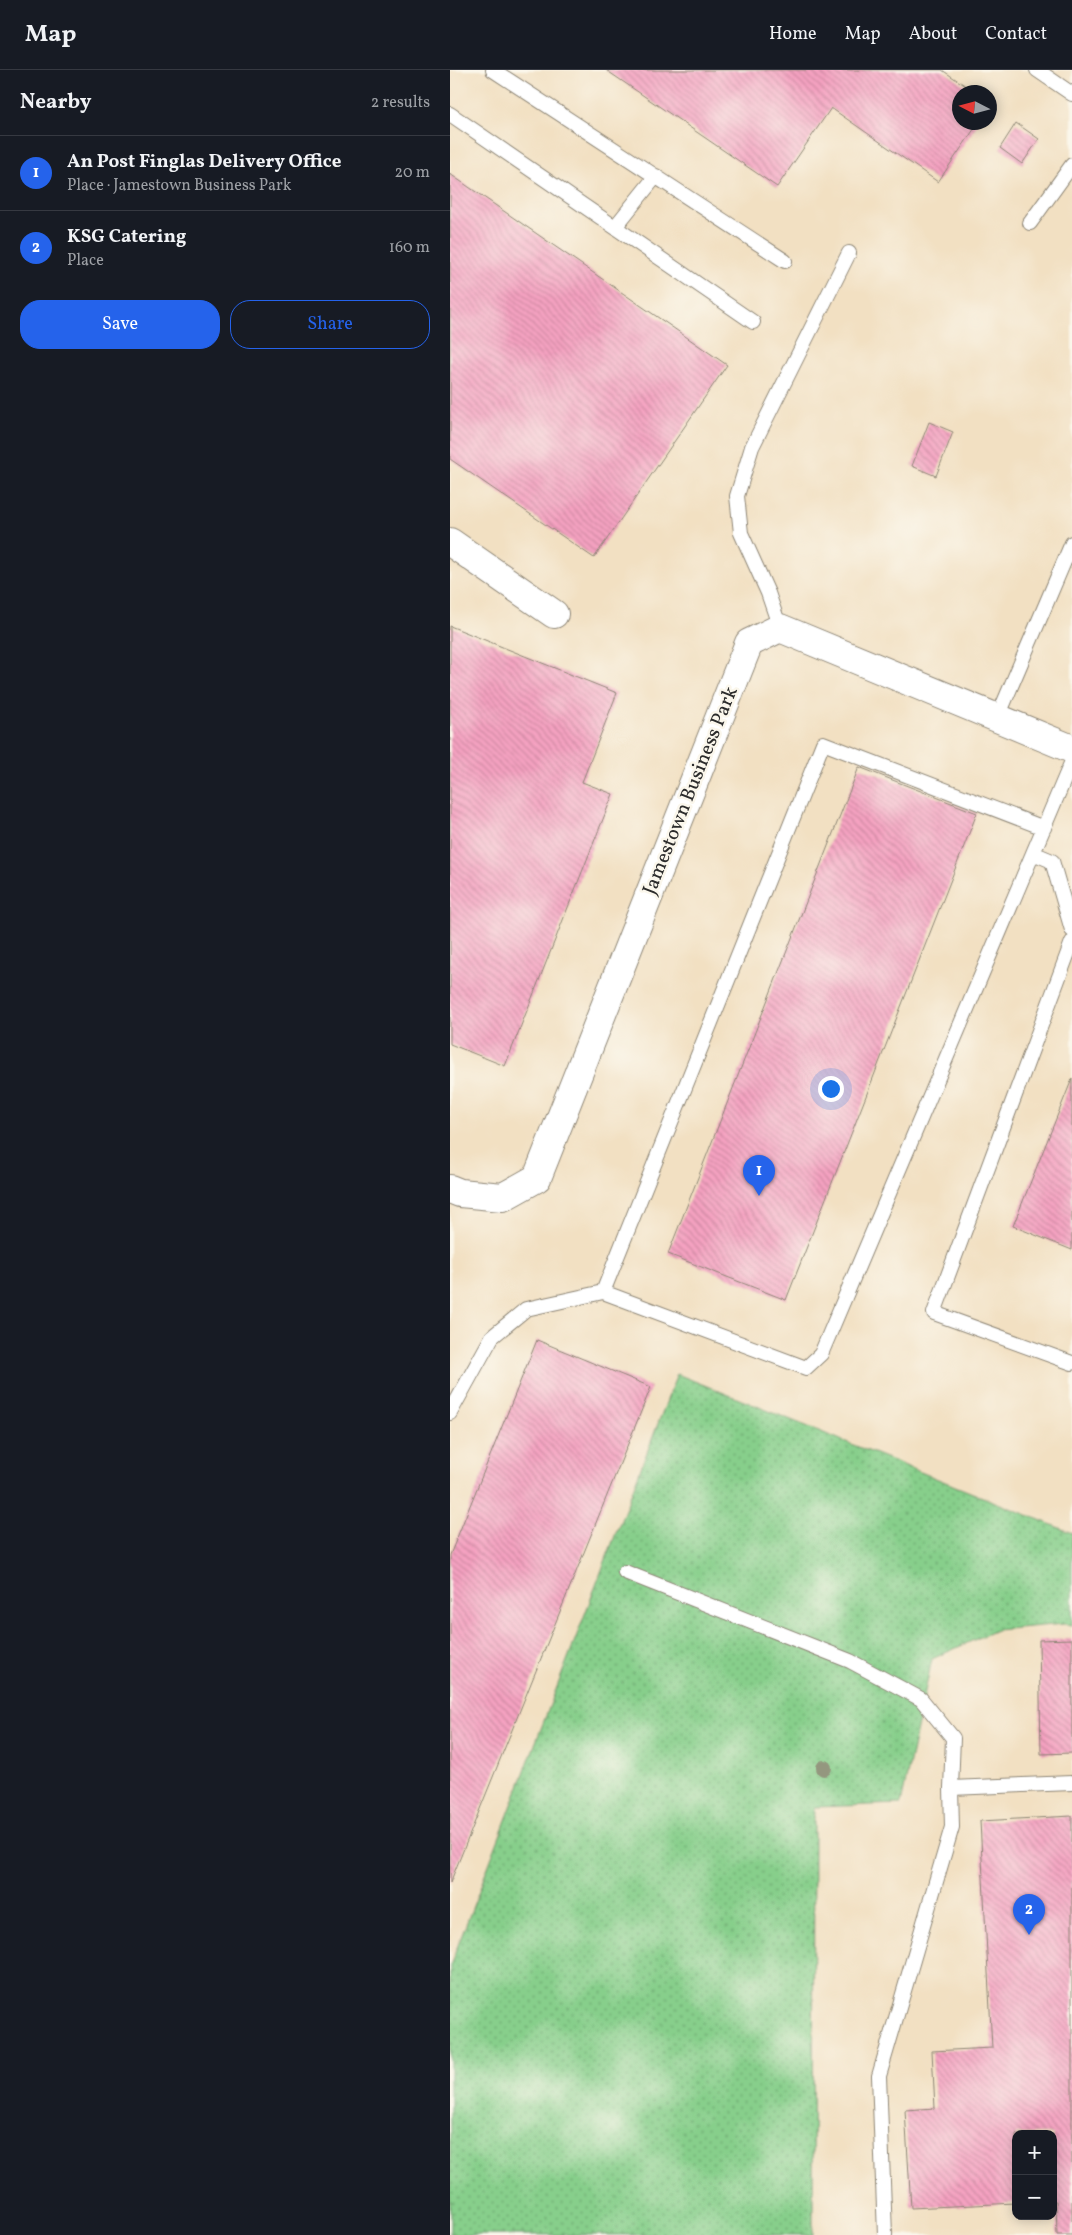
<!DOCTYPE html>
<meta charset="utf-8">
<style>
body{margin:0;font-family:Vollkorn,serif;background:#20242c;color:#f1f3f6}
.controls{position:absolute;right:15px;bottom:15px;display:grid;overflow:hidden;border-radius:10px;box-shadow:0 2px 12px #0003}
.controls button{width:45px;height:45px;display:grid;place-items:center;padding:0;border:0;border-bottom:1px solid #363941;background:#171b24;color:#f1f3f6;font:25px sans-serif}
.compass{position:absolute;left:502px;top:15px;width:45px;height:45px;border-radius:50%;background:#171b24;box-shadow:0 2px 12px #0003;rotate:276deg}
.you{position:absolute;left:380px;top:1018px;width:18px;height:18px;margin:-12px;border:4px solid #fff;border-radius:50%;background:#1a73e8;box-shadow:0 0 0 8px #1a73e833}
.badge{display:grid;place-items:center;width:32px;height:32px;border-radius:50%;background:#2563eb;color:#fff;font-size:16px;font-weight:700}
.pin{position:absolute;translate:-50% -41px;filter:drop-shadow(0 1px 2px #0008)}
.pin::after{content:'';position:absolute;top:26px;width:18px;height:15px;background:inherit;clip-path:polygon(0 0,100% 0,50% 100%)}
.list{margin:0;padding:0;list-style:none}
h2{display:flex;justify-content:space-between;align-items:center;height:65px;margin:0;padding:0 20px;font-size:21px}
h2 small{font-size:16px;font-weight:400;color:#9ea1a6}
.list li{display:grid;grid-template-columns:32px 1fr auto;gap:15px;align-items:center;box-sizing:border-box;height:75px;padding:0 20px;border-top:1px solid #363941}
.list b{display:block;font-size:19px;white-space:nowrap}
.list p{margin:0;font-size:16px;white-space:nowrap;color:#9ea1a6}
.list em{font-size:16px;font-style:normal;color:#9ea1a6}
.actions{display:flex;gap:10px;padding:15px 20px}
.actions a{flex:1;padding:11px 0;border:1px solid #2563eb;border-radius:20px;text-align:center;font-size:18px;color:#2563eb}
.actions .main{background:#2563eb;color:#fff}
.map{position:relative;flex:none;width:622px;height:2165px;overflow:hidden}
header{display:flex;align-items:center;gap:30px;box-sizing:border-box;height:70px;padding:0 25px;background:#171b24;border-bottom:1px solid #363941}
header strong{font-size:24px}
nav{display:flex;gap:28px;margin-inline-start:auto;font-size:18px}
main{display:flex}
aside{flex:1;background:#171b24}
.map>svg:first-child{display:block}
.grass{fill:url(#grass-dots);stroke:#597d5b}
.building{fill:url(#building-back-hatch)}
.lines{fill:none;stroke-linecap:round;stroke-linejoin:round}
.lane-casing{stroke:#8e8676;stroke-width:16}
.street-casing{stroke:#8e8676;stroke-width:30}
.lane{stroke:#fff;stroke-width:14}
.street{stroke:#fff;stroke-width:28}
.tree{fill:#94977f}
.labels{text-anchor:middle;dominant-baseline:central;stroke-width:5;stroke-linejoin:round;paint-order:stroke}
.street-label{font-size:20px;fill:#2b2b2b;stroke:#fbf7ec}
</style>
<header>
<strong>Map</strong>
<nav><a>Home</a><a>Map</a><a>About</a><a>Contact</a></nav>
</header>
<main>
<aside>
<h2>Nearby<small>2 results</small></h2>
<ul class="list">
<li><span class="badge">1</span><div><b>An Post Finglas Delivery Office</b><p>Place · Jamestown Business Park</p></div><em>20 m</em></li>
<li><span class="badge">2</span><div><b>KSG Catering</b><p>Place</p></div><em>160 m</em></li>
</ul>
<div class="actions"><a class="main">Save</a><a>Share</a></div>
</aside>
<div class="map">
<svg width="622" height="2165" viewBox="0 0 622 2165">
<defs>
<pattern id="grass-dots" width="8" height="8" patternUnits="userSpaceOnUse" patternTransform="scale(1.25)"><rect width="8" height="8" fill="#87cf8b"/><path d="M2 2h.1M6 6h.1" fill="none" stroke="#6fa872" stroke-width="1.8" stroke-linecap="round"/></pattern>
<pattern id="building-back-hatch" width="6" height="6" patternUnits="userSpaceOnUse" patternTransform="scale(1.25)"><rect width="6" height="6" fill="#f5a2c1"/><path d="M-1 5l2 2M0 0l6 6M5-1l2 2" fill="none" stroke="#c7849d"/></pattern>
</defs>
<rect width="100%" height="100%" fill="#fbf7ec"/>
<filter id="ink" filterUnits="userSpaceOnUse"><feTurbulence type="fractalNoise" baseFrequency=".02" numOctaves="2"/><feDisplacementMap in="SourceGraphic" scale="10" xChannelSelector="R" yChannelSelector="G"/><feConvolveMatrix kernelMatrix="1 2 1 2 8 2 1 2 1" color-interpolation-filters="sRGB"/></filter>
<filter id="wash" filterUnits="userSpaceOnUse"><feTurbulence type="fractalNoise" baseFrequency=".0096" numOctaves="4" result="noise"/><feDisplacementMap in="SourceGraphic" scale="20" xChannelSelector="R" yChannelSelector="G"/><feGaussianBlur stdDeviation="1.12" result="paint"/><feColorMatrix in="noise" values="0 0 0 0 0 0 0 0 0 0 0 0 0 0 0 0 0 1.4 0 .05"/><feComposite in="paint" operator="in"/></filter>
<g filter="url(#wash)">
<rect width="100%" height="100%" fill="#f2e0c2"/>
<path class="grass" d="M227,1304L622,1463V1555L614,1554L546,1560L482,1589L451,1734L364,1737L363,2165H0V1896Z"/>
<g id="blocks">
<path class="building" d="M156,0H492L525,22H510V52H529L488,112L381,38L327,117Z
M566,53L589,69L572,94L550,78Z
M0,104L277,295L144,488L0,389Z
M479,352L503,362L486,406L462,396Z
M0,556L167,623L132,712L163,724L55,996L0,974Z
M409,697L527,743L336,1230L218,1184Z
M622,1009V1180L563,1156Z
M87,1270L201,1317L0,1813V1485Z
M622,1569V1683L591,1684L589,1570Z
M622,1746V2165H607L606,2131H603V2064H566V2133L461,2138L455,2040L485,2038L482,1981L542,1978L530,1751Z"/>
</g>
</g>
<g filter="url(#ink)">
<use href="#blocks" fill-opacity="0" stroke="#8e8676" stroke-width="1"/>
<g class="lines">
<g class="lane-casing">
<path id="lane" d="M43,0L335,191
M587,0L622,24
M0,44L303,252
M580,153L622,95
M165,157L206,106
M330,558L318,523L291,463L287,426L302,377L399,183
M547,649L622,473
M583,783L602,791L622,860
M622,872L484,1243L622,1293
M153,1222L373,673L594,758
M0,1343L42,1267L76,1239L153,1222L356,1298L371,1284L622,691
M175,1502L400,1591L471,1629L503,1668L501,1718
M435,2165L429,2006L502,1757L501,1718L622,1713"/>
</g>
<g class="street-casing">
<path id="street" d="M0,472L104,544
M0,1119L10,1123L53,1127L87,1108L299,573L330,558L622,679"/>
</g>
<use href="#lane" class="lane"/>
<use href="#street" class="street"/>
</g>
<circle class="tree" cx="374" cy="1698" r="8"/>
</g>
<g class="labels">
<g class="street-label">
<text transform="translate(241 721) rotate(-68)">Jamestown Business Park</text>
</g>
</g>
</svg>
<div class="controls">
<button>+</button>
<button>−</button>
</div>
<svg class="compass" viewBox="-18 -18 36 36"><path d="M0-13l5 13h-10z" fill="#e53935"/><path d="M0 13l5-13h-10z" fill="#9ea1a6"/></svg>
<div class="you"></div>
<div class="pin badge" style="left:309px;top:1126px">1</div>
<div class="pin badge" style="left:579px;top:1865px">2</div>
</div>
</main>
